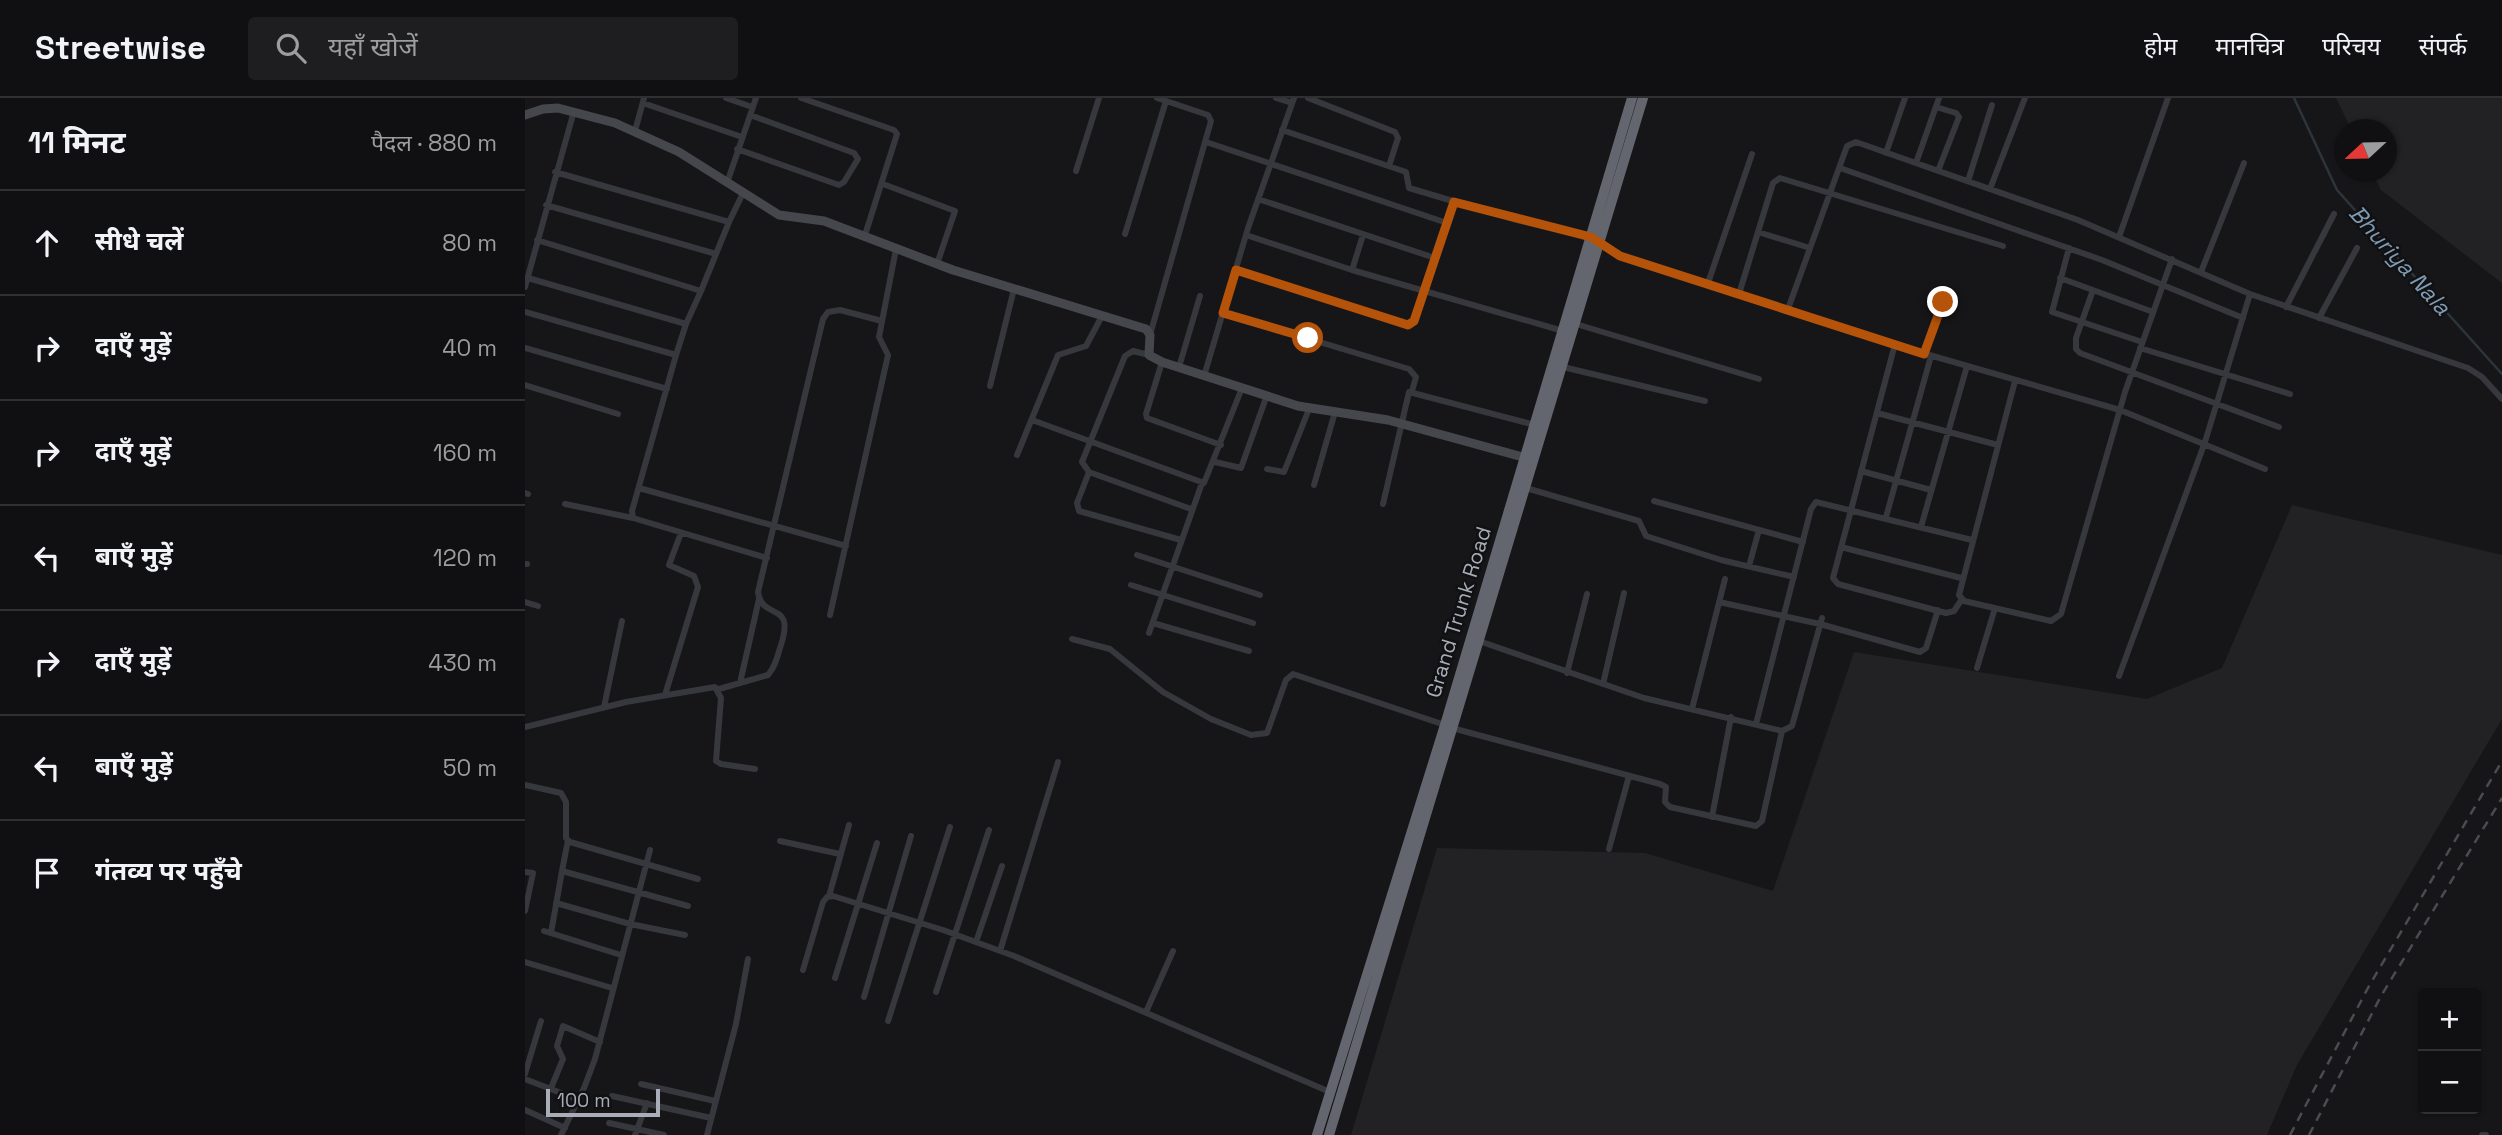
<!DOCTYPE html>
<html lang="hi">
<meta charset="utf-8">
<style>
body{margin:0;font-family:"Space Grotesk","Noto Sans Devanagari",sans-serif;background:#1e1e20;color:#f1f3f6}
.controls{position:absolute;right:21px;bottom:21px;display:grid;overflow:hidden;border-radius:7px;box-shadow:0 2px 5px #0004}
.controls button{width:63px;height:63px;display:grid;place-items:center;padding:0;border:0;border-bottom:2px solid #303032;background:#101012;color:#f1f3f6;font:35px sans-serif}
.compass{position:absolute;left:1809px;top:21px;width:63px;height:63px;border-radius:50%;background:#101012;box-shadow:0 2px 5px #0004;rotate:248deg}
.scale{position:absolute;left:21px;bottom:18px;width:114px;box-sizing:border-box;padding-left:7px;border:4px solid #a8adb8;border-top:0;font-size:19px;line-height:24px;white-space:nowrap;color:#a8adb8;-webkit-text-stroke:5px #111113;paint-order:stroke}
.stop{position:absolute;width:21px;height:21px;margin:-16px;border:5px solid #b45309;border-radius:50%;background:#fff}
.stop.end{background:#b45309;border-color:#fff;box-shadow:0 2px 7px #0008}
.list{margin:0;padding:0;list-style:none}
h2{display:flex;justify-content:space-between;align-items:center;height:91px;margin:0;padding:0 28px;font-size:30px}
h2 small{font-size:23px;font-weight:400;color:#9c9d9f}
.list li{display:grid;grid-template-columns:46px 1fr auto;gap:21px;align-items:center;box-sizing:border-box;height:105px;padding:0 28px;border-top:2px solid #303032}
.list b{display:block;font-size:26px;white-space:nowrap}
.list em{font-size:23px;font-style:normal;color:#9c9d9f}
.icon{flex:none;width:38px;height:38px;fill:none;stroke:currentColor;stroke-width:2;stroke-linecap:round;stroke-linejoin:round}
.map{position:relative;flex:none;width:1977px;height:1037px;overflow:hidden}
header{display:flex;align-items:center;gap:42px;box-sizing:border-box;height:98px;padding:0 35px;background:#101012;border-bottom:2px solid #303032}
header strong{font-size:33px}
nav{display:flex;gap:38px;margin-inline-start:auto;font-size:24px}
.search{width:490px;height:63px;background:#1e1e20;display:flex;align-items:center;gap:18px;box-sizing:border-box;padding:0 24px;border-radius:7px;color:#9c9d9f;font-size:26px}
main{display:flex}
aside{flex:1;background:#101012}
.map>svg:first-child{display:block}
.built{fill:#222225}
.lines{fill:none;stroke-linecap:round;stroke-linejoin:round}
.stream{stroke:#2c353c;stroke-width:2.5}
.street{stroke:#37383d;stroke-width:6}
.secondary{stroke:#45474d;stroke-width:9}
.highway{stroke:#63666e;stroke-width:10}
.rail{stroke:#4a4c52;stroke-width:2.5;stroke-dasharray:9 7;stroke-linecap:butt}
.route{stroke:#b45309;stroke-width:9}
.labels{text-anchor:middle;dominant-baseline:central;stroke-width:5;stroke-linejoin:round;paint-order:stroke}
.street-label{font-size:21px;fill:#a8adb8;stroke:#111113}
.water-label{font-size:23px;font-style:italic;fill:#7f9bb3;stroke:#111113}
</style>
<header>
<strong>Streetwise</strong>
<div class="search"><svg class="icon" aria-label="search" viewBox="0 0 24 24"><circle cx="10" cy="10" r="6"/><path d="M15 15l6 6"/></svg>यहाँ खोजें</div>
<nav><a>होम</a><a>मानचित्र</a><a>परिचय</a><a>संपर्क</a></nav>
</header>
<main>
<aside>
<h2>11 मिनट<small>पैदल · 880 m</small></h2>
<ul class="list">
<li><svg class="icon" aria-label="ahead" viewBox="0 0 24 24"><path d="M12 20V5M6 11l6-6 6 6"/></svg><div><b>सीधे चलें</b></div><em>80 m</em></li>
<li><svg class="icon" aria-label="right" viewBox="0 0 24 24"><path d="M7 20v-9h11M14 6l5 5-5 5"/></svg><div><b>दाएँ मुड़ें</b></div><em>40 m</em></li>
<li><svg class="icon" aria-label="right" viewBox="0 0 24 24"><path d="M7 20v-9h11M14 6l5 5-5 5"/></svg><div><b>दाएँ मुड़ें</b></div><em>160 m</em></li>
<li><svg class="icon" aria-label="left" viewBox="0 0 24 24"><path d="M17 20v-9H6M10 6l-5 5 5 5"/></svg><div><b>बाएँ मुड़ें</b></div><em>120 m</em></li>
<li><svg class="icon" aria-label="right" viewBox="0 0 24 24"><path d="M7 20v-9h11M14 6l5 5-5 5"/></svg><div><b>दाएँ मुड़ें</b></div><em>430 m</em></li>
<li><svg class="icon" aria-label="left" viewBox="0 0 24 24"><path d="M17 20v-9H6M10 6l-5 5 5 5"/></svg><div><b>बाएँ मुड़ें</b></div><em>50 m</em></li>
<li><svg class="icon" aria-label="arrive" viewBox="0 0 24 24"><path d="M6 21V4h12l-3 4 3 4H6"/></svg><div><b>गंतव्य पर पहुँचे</b></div></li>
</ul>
</aside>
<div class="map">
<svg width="1977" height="1037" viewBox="0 0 1977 1037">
<rect width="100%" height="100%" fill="#161618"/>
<path class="built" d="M1811,0H1977V185L1856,92L1847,74H1862V32L1826,31Z
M1767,407L1977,457V621L1772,967L1742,1037H826L912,750L1120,755L1248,793L1329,554L1622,601L1697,570Z"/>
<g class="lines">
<path class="stream" d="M1769,0L1812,92L1977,276"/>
<path class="street" d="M201,0L227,9
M276,0L369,32L372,36L340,137
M751,0L767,5
M783,0L870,34L873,40L864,68
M118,5L217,39
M1411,9L1431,15L1434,19L1413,73
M757,32L881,74L884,90L992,122L1066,139L1095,158L1387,252L1595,312L1740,371
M110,33L119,0
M681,44L922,125
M212,51L314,87L319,84L333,61L329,55L225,17
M1361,55L1380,0
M1391,65L1414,0
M1315,70L1577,162L1718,220
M551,73L574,0
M30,74L204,124L191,156
M1443,83L1467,7
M202,85L231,0
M358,86L430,113L412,166
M1465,91L1500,0
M733,101L910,160
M21,107L191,156L176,193
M204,124L218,95
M1233,134L1285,150
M600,136L641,3
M721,137L827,172L1038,233
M1594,139L1643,0
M12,142L176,193L161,226
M1544,150L1527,214L1617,244
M711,172L883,227L889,223L929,104
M827,172L838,137
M1676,174L1719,65
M1535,180L1628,214
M1183,185L1227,56
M0,189L49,13
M1568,192L1551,240V251L1555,255L1754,329
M1214,196L1248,85L1255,80L1478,148
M1761,209L1809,116
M1263,211L1322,48L1331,44L1553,122L1725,196L1943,270L1957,279L1977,301
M0,214L151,257L161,226L3,180
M698,215L884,271L891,279L887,293
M1794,220L1832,150
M1051,226L1234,281
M625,237L686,23L683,17L632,0
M1370,246L1308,480L1313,486L1421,515L1429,513L1437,501
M0,250L142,291
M1615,250L1765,296
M1399,256L1418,204
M151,257L107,413L108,420L242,460
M624,257L608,253L600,258L557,364L564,374L666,411
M637,264L621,316L622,320L696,347
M654,269L675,198
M1038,269L1180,303
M679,278L723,130L769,0
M1490,283L1434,497L1439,503L1526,523L1536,516L1600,294L1647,161
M0,287L93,316
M465,288L489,191
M1352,315L1473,347
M507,322L679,385L717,290
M492,357L533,257L561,248L577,218
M690,364L716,370L742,297
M742,371L759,374L784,311
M1336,373L1406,392
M564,374L552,405L554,413L656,442
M789,387L810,314
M114,390L321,448
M1001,390L1114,423L1121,438L1196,462L1269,479
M0,395L3,396
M1129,403L1278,444
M40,406L108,420
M858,406L884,294L1010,327
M1361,419L1406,258
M1396,429L1442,268
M1316,449L1436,480
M612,457L735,497
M0,466H2
M1224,468L1234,432
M606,487L728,525
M0,504L13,508
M1194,504L1295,526L1395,554L1401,550L1413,512
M305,517L363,257L354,239L371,151
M628,525L724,553
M624,535L677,385
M547,541L585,551L638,594L686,621L726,637L742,635L761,582L768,576L920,627
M951,542L1119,600L1257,633L1267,628L1297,520
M1452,570L1470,510
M1042,575L1062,496
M1594,578L1680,344L1725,196
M215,585L234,501
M1078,586L1099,495
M194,591L243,577C250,569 252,560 255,550C272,501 237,524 233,494L298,221L303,214L315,212L357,223
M140,597L173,489L169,478L144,467L156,435
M79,609L97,523
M1167,611L1200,481
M1231,626L1286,411L1291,404L1447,442
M0,629L101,604L190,589L196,600L191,663L196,666L230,671
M927,630L1135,686L1141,689L1140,704L1145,709L1231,728L1237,723L1257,633
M0,687L36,695L41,704V740L45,744L173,781
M1187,719L1206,619
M255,743L315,756
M1084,751L1104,678
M37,773L43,742
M0,774L8,775L0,813
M304,798L324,727
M31,805L105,826L160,837
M19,833L96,857
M26,835L37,773L163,808
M451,844L477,768
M475,853L533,664
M0,864L87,890
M278,872L298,804L302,799L308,798L418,832L489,858L805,994
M310,880L352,745
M411,894L464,732
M339,899L386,738
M621,914L648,853
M363,923L425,729
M0,976L16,923
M0,981L54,1002
M116,986L190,1003
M26,990L38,961L32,948L38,928L75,944
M87,998L186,1020
M0,1012L40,1030
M84,1025L139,1037
M36,1037L59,990L70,961L125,752
M110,1037L122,1005
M182,1037L211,926L223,861
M1957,1037H1961"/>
<path class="secondary" d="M0,17L18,11L33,10L90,25L154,54L254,117L299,123L428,172L621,231L625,237L624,257L637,264L773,308L863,322L1005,361"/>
<path class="highway" d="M792,1037L920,627L1107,0
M804,1037L1118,0"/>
<path class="rail" d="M1765,1037L1844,888L1977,663
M1784,1037L1856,898L1977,700"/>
</g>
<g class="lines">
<path class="route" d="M783,240L698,215L711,172L883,227L889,223L929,104L1066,139L1095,158L1399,256L1418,204"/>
</g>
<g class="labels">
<g class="street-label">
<text transform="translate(933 514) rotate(-73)">Grand Trunk Road</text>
</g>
<g class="water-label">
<text transform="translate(1875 162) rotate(48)">Bhuriya Nala</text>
</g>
</g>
</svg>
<div class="controls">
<button>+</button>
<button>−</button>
</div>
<svg class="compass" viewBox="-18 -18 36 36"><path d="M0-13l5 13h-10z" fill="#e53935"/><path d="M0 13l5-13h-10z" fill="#9c9d9f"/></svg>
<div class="scale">100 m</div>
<div class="stop" style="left:783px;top:240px"></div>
<div class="stop end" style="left:1418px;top:204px"></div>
</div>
</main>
